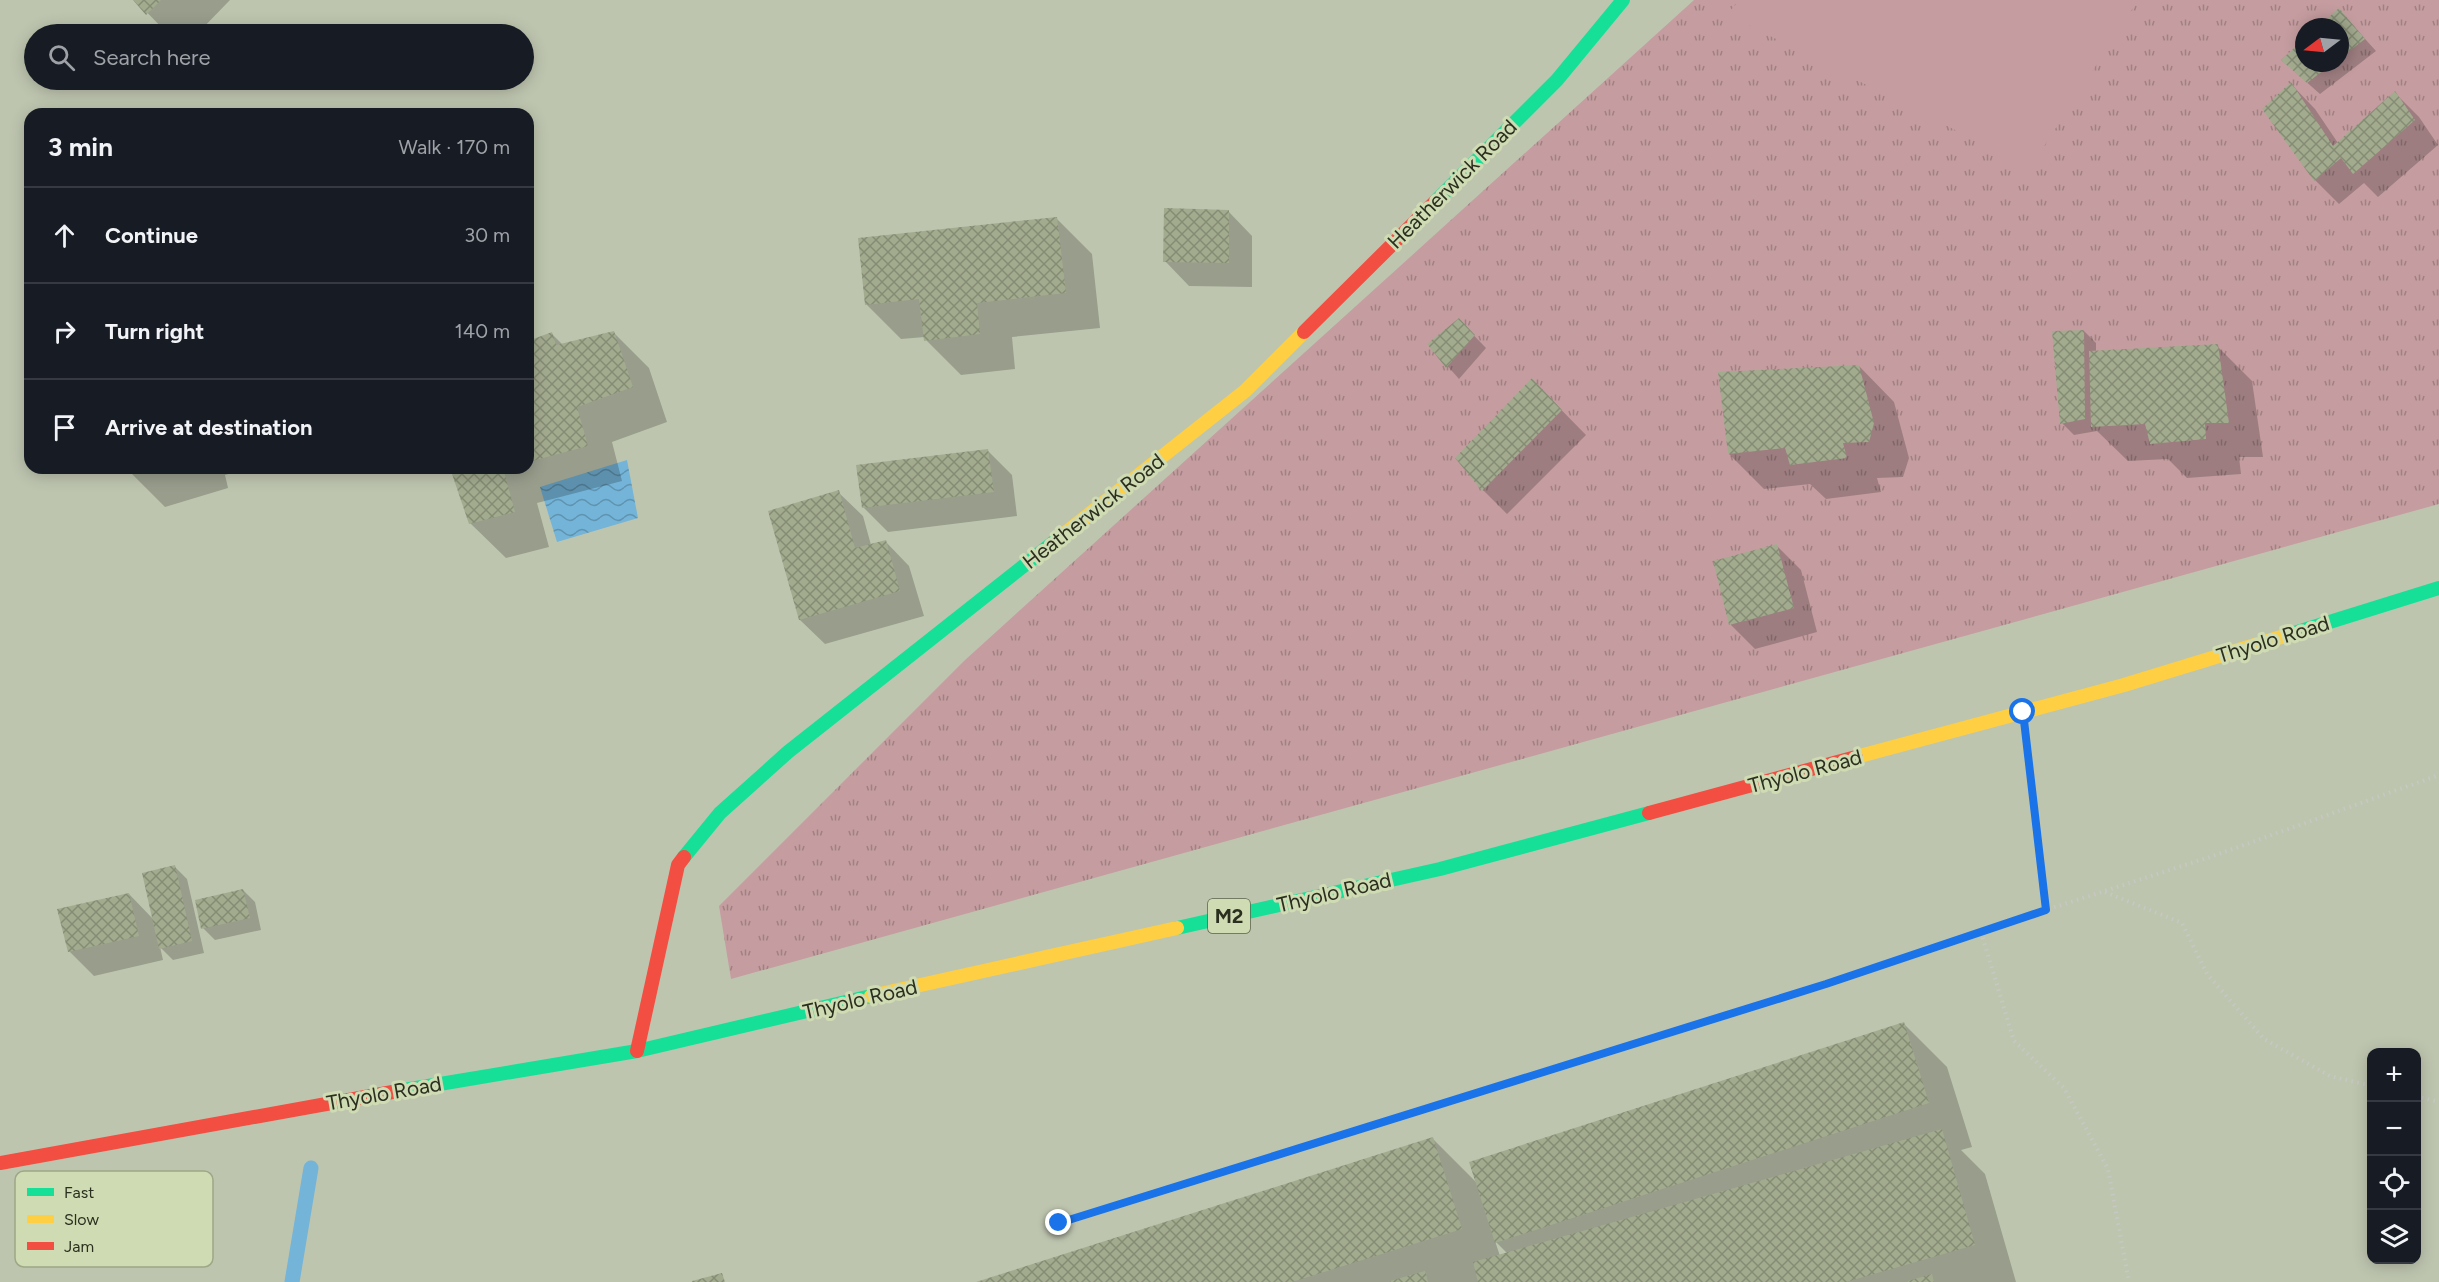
<!DOCTYPE html>
<meta charset="utf-8">
<style>
body{margin:0;font-family:Figtree,sans-serif;background:#242831;color:#f1f3f6}
.controls{position:absolute;right:18px;bottom:18px;display:grid;overflow:hidden;border-radius:12px;box-shadow:0 3px 15px #0003}
.controls button{width:54px;height:54px;display:grid;place-items:center;padding:0;border:0;border-bottom:2px solid #363941;background:#171b24;color:#f1f3f6;font:30px sans-serif}
.compass{position:absolute;left:2295px;top:18px;width:54px;height:54px;border-radius:50%;background:#171b24;box-shadow:0 3px 15px #0003;rotate:254deg}
.stop{position:absolute;width:18px;height:18px;margin:-14px;border:4px solid #1a73e8;border-radius:50%;background:#fff}
.stop.end{background:#1a73e8;border-color:#fff;box-shadow:0 2px 6px #0008}
.list{margin:0;padding:0;list-style:none}
h2{display:flex;justify-content:space-between;align-items:center;height:78px;margin:0;padding:0 24px;font-size:26px}
h2 small{font-size:20px;font-weight:400;color:#9ea1a6}
.list li{display:grid;grid-template-columns:39px 1fr auto;gap:18px;align-items:center;box-sizing:border-box;height:96px;padding:0 24px;border-top:2px solid #363941}
.list b{display:block;font-size:22px;white-space:nowrap}
.list em{font-size:20px;font-style:normal;color:#9ea1a6}
.icon{flex:none;width:33px;height:33px;fill:none;stroke:currentColor;stroke-width:2;stroke-linecap:round;stroke-linejoin:round}
.map{position:relative;flex:none;width:2439px;height:1282px;overflow:hidden}
.search{position:absolute;background:#171b24;box-shadow:0 3px 15px #0003;left:24px;top:24px;width:510px;height:66px;display:flex;align-items:center;gap:15px;box-sizing:border-box;padding:0 21px;border-radius:33px;color:#9ea1a6;font-size:22px}
.panel{position:absolute;background:#171b24;box-shadow:0 3px 15px #0003;left:24px;top:108px;width:510px;height:366px;border-radius:18px}
.map>svg:first-child{display:block}
.grass{fill:url(#grass-tufts);fill-rule:evenodd}
.garden{fill:#c59da0}
.water{fill:url(#water-waves)}
.shadow{fill:#0003;fill-rule:evenodd}
.lines{fill:none;stroke-linecap:round;stroke-linejoin:round}
.stream{stroke:#73b4d8;stroke-width:15}
.building{fill:url(#building-cross-hatch)}
.path{stroke:#c6c8c2;stroke-width:4;stroke-dasharray:1.5 4.5;stroke-linecap:butt}
.fast{stroke:#16e098;stroke-width:14}
.slow{stroke:#ffcf43;stroke-width:14}
.jam{stroke:#f24e42;stroke-width:14}
.route{stroke:#1a73e8;stroke-width:8}
.labels{text-anchor:middle;dominant-baseline:central;stroke-width:6;stroke-linejoin:round;paint-order:stroke}
.shield{fill:#cfdbb2;stroke:#5c634b;stroke-width:1.5}
.shield-label{font-size:20px;font-weight:bold;fill:#2b2f1f}
.street-label{font-size:21px;fill:#2b2f1f;stroke:#cfdbb2}
.key{fill:#cfdbb2;stroke:#9ea786;stroke-width:1.5}
.key-label{font-size:16px;fill:#2b2f1f}
</style>
<div class="map">
<svg width="2439" height="1282" viewBox="0 0 2439 1282">
<defs>
<pattern id="grass-tufts" width="24" height="20" patternUnits="userSpaceOnUse" patternTransform="scale(1.5)"><rect width="24" height="20" fill="#c59da0"/><path d="M3 7l-1-3M5 7V3M7 7l1-3M15 17l-1-3M17 17v-4M19 17l1-3" fill="none" stroke="#a08082"/></pattern>
<pattern id="water-waves" width="16" height="10" patternUnits="userSpaceOnUse" patternTransform="scale(1.5)"><rect width="16" height="10" fill="#73b4d8"/><path d="M0 5q4-4 8 0t8 0" fill="none" stroke="#5f93af"/></pattern>
<pattern id="building-cross-hatch" width="8" height="8" patternUnits="userSpaceOnUse" patternTransform="scale(1.5)"><rect width="8" height="8" fill="#a3ab8f"/><path d="M0 0l8 8M0 8l8-8" fill="none" stroke="#858c74"/></pattern>
</defs>
<rect width="100%" height="100%" fill="#bec5af"/>
<path class="grass" d="M1694,0H2439V504L731,979L719,906L965,660ZM2304,27H2340V63H2304Z"/>
<path class="garden" d="M1740,0H2138L2030,168L1727,14Z"/>
<path class="water" d="M627,460L638,518L557,542L540,487Z"/>
<path class="shadow" d="M135,0H230L197,34H168Z
M2339,10L2376,51L2320,94L2295,72L2304,41V63H2340V27H2320Z
M2291,84L2315,109L2338,143L2395,93L2419,117L2438,145L2378,197L2364,183L2339,204L2315,180Z
M1228,211L1252,236V287L1189,286L1165,261Z
M1057,219L1092,254L1100,328L1012,337L1015,369L961,375L926,340L925,337L901,339L866,304Z
M1459,320L1486,348L1459,379L1429,345Z
M2084,331L2096,343V352L2217,346L2252,381L2263,457H2239L2241,474L2187,478L2168,459L2128,461L2097,431L2074,435L2062,423Z
M614,333L649,368L667,422L612,442L622,481L537,503L549,547L506,558L470,523L452,468H528V343L552,334L563,345Z
M1859,366L1894,402L1909,458L1903,477L1877,478L1881,492L1826,499L1810,484L1764,489L1729,454Z
M1532,380L1586,435L1507,514L1483,490Z
M988,451L1012,475L1017,516L888,532L863,507Z
M128,468H249L225,475L228,488L165,507L130,472Z
M838,492L863,516L871,545L885,541L909,566L924,616L825,644L800,620L770,512Z
M1777,546L1801,570L1817,632L1755,649L1731,625L1715,562Z
M175,867L187,879L204,953L173,960L160,947L163,960L94,976L69,951L129,894L154,920Z
M243,890L255,902L261,930L215,940L203,928Z
M1903,1023L1947,1067L1972,1147L1961,1150L1985,1174L2016,1282H979L1433,1139L1477,1183ZM1495,1241L1508,1254L1500,1256Z"/>
<g class="lines">
<path class="stream" d="M292,1282L311,1168"/>
</g>
<path class="building" d="M133,0H161L146,15Z
M2339,8L2365,39L2340,58V27H2318Z
M2304,39V63H2333L2307,83L2281,60Z
M2291,82L2333,146L2395,91L2415,120L2353,174L2341,158L2314,181L2262,109Z
M1164,208L1229,210V263L1163,262Z
M1057,217L1066,293L977,303L980,334L924,341L919,299L865,305L858,238Z
M1459,318L1475,335L1446,368L1427,344Z
M2084,330L2085,419L2060,424L2052,331Z
M614,331L633,387L577,407L588,446L528,462V341L552,332L556,345Z
M2218,344L2229,423H2205L2206,439L2150,444L2145,424L2091,427L2089,351Z
M1859,365L1874,423L1869,442L1843,443L1847,458L1790,465L1785,448L1728,454L1718,372Z
M1532,378L1562,410L1482,491L1455,458Z
M988,449L994,492L862,508L856,465Z
M450,468H503L515,512L469,524Z
M839,490L855,548L886,540L900,591L799,620L768,511Z
M1777,544L1794,608L1729,625L1713,561Z
M175,865L192,941L159,949L142,873Z
M243,889L250,918L201,929L195,900Z
M129,893L139,936L68,952L57,909Z
M1904,1022L1929,1103L1495,1243L1469,1162Z
M1942,1129L1975,1245L1846,1282H1478L1473,1262Z
M1433,1137L1462,1229L1292,1282H976Z
M1425,1271L1428,1282H1390V1281Z
M722,1273L725,1282H692V1281Z
M1932,1274L1934,1282H1908V1281Z"/>
<g class="lines">
<path class="path" d="M2028,756L2046,910
M2105,892L2182,923L2207,974L2264,1039L2330,1076L2372,1086
M1981,932L2014,1041L2064,1088L2108,1169L2129,1282
M2416,1096L2439,1102
M1059,1223L1610,1050L1826,985L2046,910L2216,855L2439,775"/>
<path class="fast" d="M1436,201L1557,80L1623,0
M2291,634L2439,588
M684,857L720,813L788,752L1064,534
M1177,928L1440,869L1649,813
M398,1091L637,1051L871,996"/>
<path class="slow" d="M1064,534L1245,391L1304,332
M1856,757L2124,685L2291,634
M871,996L1177,928"/>
<path class="jam" d="M1304,332L1436,201
M1649,813L1856,757
M637,1051L678,865L684,857
M0,1163L398,1091"/>
</g>
<g class="lines">
<path class="route" d="M1059,1223L1826,984L2046,910L2023,712"/>
</g>
<g class="labels">
<rect class="shield" x="1208" y="899" width="42" height="34" rx="4.5"/>
<g class="shield-label">
<text x="1229" y="916">M2</text>
</g>
<g class="street-label">
<text transform="translate(1452 184) rotate(-45)">Heatherwick Road</text>
<text transform="translate(1093 511) rotate(-38)">Heatherwick Road</text>
<text transform="translate(2273 639) rotate(-17)">Thyolo Road</text>
<text transform="translate(1805 771) rotate(-15)">Thyolo Road</text>
<text transform="translate(1334 892) rotate(-13)">Thyolo Road</text>
<text transform="translate(860 999) rotate(-13)">Thyolo Road</text>
<text transform="translate(384 1093) rotate(-10)">Thyolo Road</text>
</g>
</g>
<rect x="15" y="1171" width="198" height="96" rx="9" class="key"/>
<rect x="27" y="1188" width="27" height="8" fill="#16e098"/>
<rect x="27" y="1215" width="27" height="8" fill="#ffcf43"/>
<rect x="27" y="1242" width="27" height="8" fill="#f24e42"/>
<g class="key-label">
<text x="64" y="1198">Fast</text>
<text x="64" y="1225">Slow</text>
<text x="64" y="1252">Jam</text>
</g>
</svg>
<div class="controls">
<button>+</button>
<button>−</button>
<button><svg class="icon" aria-label="locate" viewBox="0 0 24 24"><circle cx="12" cy="12" r="6"/><path d="M12 2v4M12 18v4M2 12h4M18 12h4"/></svg></button>
<button><svg class="icon" aria-label="layers" viewBox="0 0 24 24"><path d="M12 4l9 5-9 5-9-5zM3 14l9 5 9-5"/></svg></button>
</div>
<svg class="compass" viewBox="-18 -18 36 36"><path d="M0-13l5 13h-10z" fill="#e53935"/><path d="M0 13l5-13h-10z" fill="#9ea1a6"/></svg>
<div class="stop" style="left:2023px;top:712px"></div>
<div class="stop end" style="left:1059px;top:1223px"></div>
<div class="search"><svg class="icon" aria-label="search" viewBox="0 0 24 24"><circle cx="10" cy="10" r="6"/><path d="M15 15l6 6"/></svg>Search here</div>
<section class="panel">
<h2>3 min<small>Walk · 170 m</small></h2>
<ul class="list">
<li><svg class="icon" aria-label="ahead" viewBox="0 0 24 24"><path d="M12 20V5M6 11l6-6 6 6"/></svg><div><b>Continue</b></div><em>30 m</em></li>
<li><svg class="icon" aria-label="right" viewBox="0 0 24 24"><path d="M7 20v-9h11M14 6l5 5-5 5"/></svg><div><b>Turn right</b></div><em>140 m</em></li>
<li><svg class="icon" aria-label="arrive" viewBox="0 0 24 24"><path d="M6 21V4h12l-3 4 3 4H6"/></svg><div><b>Arrive at destination</b></div></li>
</ul>
</section>
</div>
